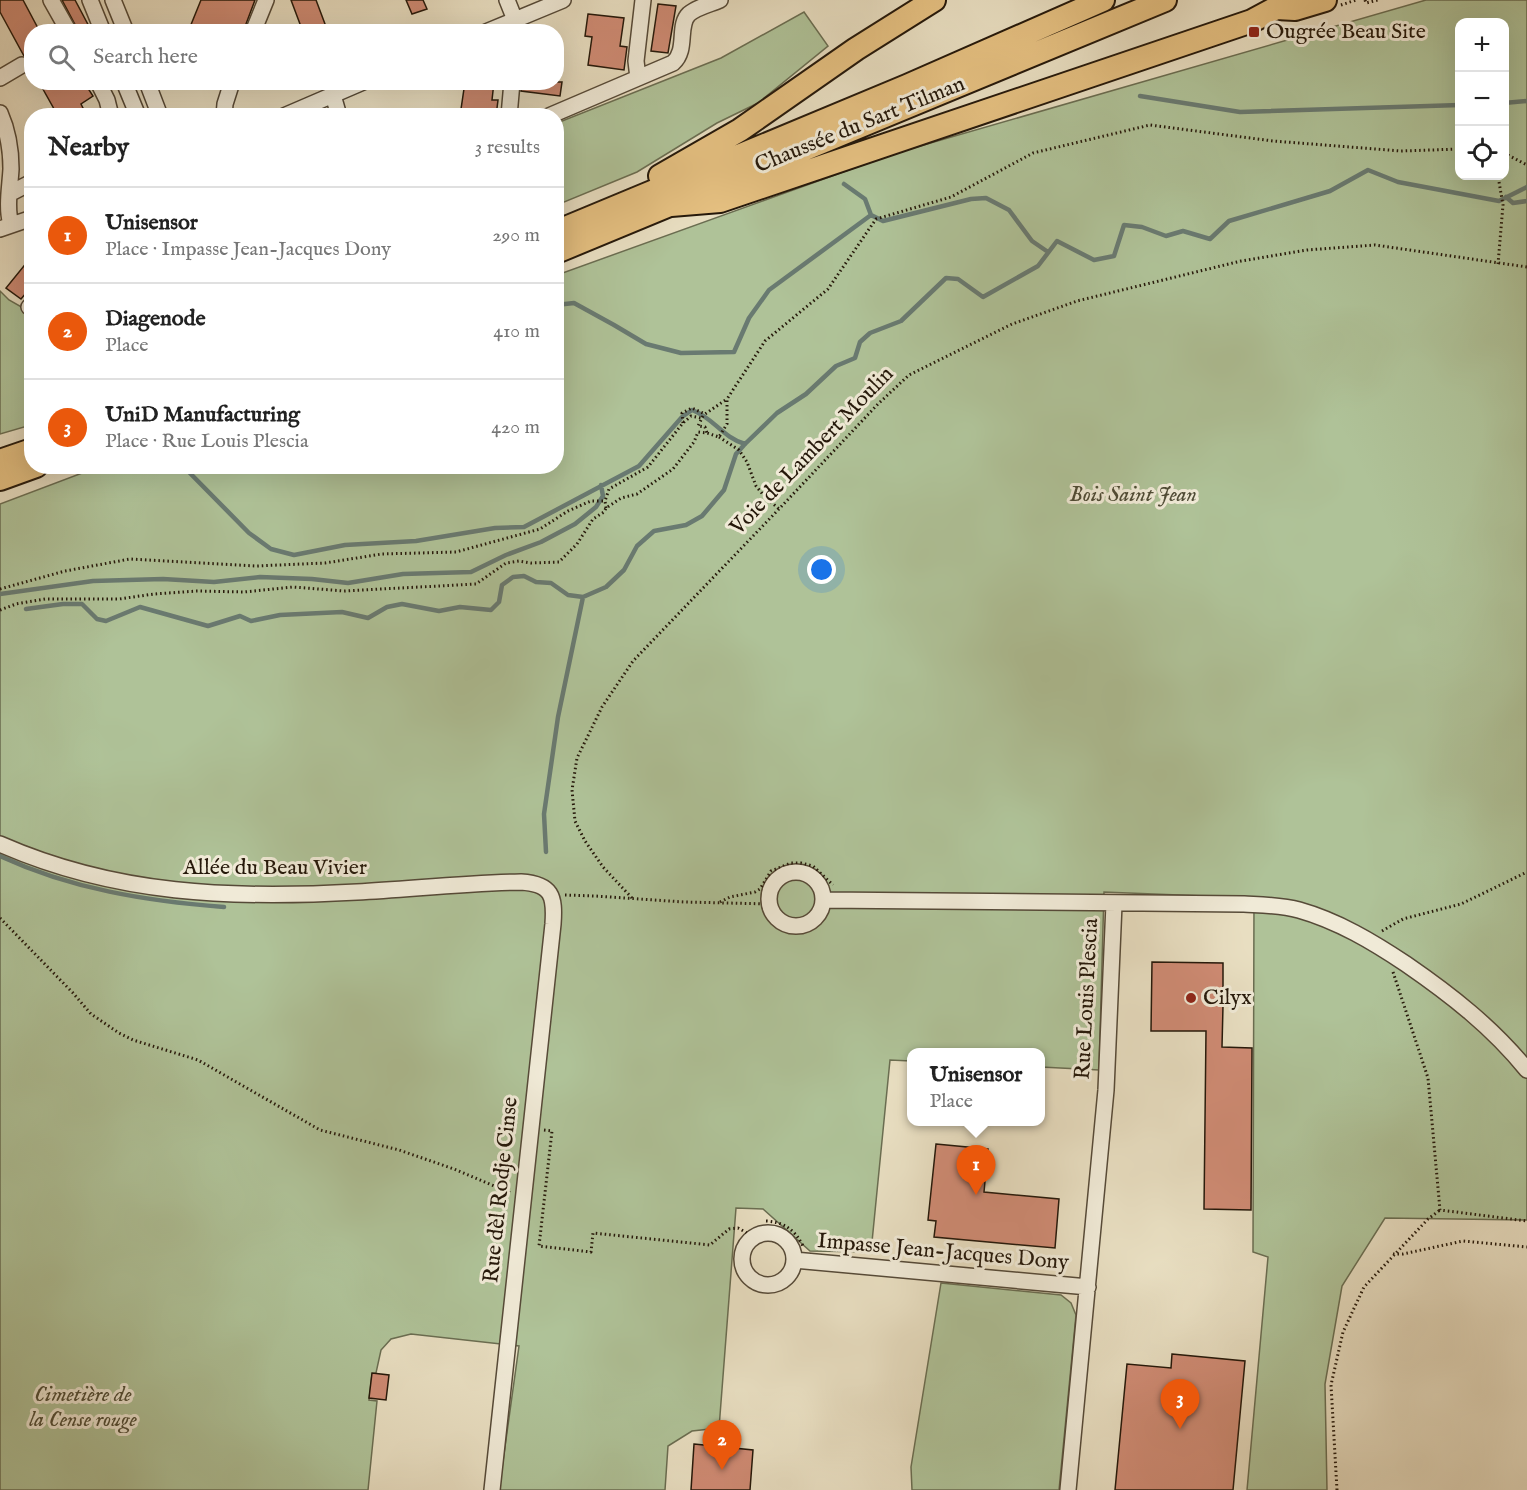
<!DOCTYPE html>
<meta charset="utf-8">
<style>
body{margin:0;font-family:"IM FELL English",serif;background:#f6f6f6;color:#222}
.controls{position:absolute;right:18px;top:18px;display:grid;overflow:hidden;border-radius:12px;box-shadow:0 6px 24px #0002}
.controls button{width:54px;height:54px;display:grid;place-items:center;padding:0;border:0;border-bottom:2px solid #e0e0e0;background:#fff;color:#222;font:30px sans-serif}
.you{position:absolute;left:822px;top:570px;width:21px;height:21px;margin:-15px;border:4px solid #fff;border-radius:50%;background:#1a73e8;box-shadow:0 0 0 9px #1a73e833}
.badge{display:grid;place-items:center;width:39px;height:39px;border-radius:50%;background:#ea580c;color:#fff;font-size:20px;font-weight:700}
.pin{position:absolute;translate:-50% -50px;filter:drop-shadow(0 2px 3px #0008)}
.pin::after{content:'';position:absolute;top:32px;width:21px;height:18px;background:inherit;clip-path:polygon(0 0,100% 0,50% 100%)}
.popup{position:absolute;left:907px;top:1048px;width:138px;height:78px;box-sizing:border-box;display:grid;place-content:center;border-radius:12px;background:#fff;filter:drop-shadow(0 2px 4px #0005);font-size:20px;white-space:nowrap;color:#767676}
.popup b{font-size:22px;color:#222}
.popup::after{content:'';position:absolute;left:50%;top:100%;margin-left:-12px;border:12px solid transparent;border-top-color:#fff}
.list{margin:0;padding:0;list-style:none}
h2{display:flex;justify-content:space-between;align-items:center;height:78px;margin:0;padding:0 24px;font-size:26px}
h2 small{font-size:20px;font-weight:400;color:#767676}
.list li{display:grid;grid-template-columns:39px 1fr auto;gap:18px;align-items:center;box-sizing:border-box;height:96px;padding:0 24px;border-top:2px solid #e0e0e0}
.list b{display:block;font-size:22px;white-space:nowrap}
.list p{margin:0;font-size:20px;white-space:nowrap;color:#767676}
.list em{font-size:20px;font-style:normal;color:#767676}
.icon{flex:none;width:33px;height:33px;fill:none;stroke:currentColor;stroke-width:2;stroke-linecap:round;stroke-linejoin:round}
.map{position:relative;flex:none;width:1527px;height:1490px;overflow:hidden}
.search{position:absolute;background:#fff;box-shadow:0 6px 24px #0002;left:24px;top:24px;width:540px;height:66px;display:flex;align-items:center;gap:15px;box-sizing:border-box;padding:0 21px;border-radius:24px;color:#767676;font-size:22px}
.panel{position:absolute;background:#fff;box-shadow:0 6px 24px #0002;left:24px;top:108px;width:540px;height:366px;border-radius:24px}
.map>svg:first-child{display:block}
.green{fill:#afc298;stroke:#6a6d51;stroke-width:1.5;fill-rule:evenodd}
.lines{fill:none;stroke-linecap:round;stroke-linejoin:round}
.stream{stroke:#697a71;stroke-width:4.5}
.building{fill:#cf8b74;stroke:#25180a;stroke-width:1.5}
.minor-casing{stroke:#564a38;stroke-width:18}
.highway-casing{stroke:#25180a;stroke-width:26}
.path{stroke:#25180a;stroke-width:3;stroke-dasharray:1.5 3;stroke-linecap:butt}
.minor{stroke:#f0ead7;stroke-width:15}
.highway{stroke:#e4bf80;stroke-width:22}
.poi-dot{fill:#8f2418;stroke:#f0ead7;stroke-width:2}
.labels{text-anchor:middle;dominant-baseline:central;stroke-width:6;stroke-linejoin:round;paint-order:stroke}
.poi-label{font-size:22px;fill:#25180a;stroke:#f0ead7;text-anchor:start}
.street-label{font-size:22px;fill:#25180a;stroke:#f0ead7}
.park-label{font-size:22px;font-style:italic;fill:#4e4b35;stroke:#f0ead7}
</style>
<div class="map">
<svg width="1527" height="1490" viewBox="0 0 1527 1490">
<rect width="100%" height="100%" fill="#e8dec1"/>
<filter id="stains"><feTurbulence type="fractalNoise" baseFrequency=".00333" numOctaves="4"/><feColorMatrix values="0 0 0 0 .2 0 0 0 0 .09 0 0 0 0 .02 0 0 0 .5 -.17"/></filter>
<radialGradient id="worn" r=".72"><stop offset=".6" stop-color="#630" stop-opacity="0"/><stop offset="1" stop-color="#630" stop-opacity=".3"/></radialGradient>
<path class="green" d="M1426,0H1527V1220L1385,1218L1342,1286L1325,1384L1327,1490H1247L1268,1257L1253,1252L1254,898L1104,892L1099,1070L1041,1067L1040,1052H912L911,1061L890,1060L871,1252L810,1251L763,1209L736,1208L719,1428L692,1431L668,1446L665,1490H499L519,1346L411,1334L391,1339L381,1350L376,1373L372,1374L369,1400L377,1401L368,1490H0V504L98,467L556,466L557,275L896,153ZM1460,22H1504V176H1460Z
M804,12L828,46L758,103L717,123L637,172L557,205V123L721,58Z
M0,291L9,300L32,313L31,425L0,434Z
M941,1283L1061,1295L1071,1303L1076,1315L1059,1490H912L911,1467Z"/>
<g class="lines">
<path class="stream" d="M1140,96L1240,112L1460,105
M1504,103L1527,101
M844,184L865,199L871,215L883,221L971,199L986,198L1009,210L1032,241L1048,252
M1506,197L1513,203L1527,201
M556,305L574,303L614,325L646,344L681,353L734,352L749,318L769,290L871,215
M183,466L249,533L271,549L294,555L345,545L416,541L495,528L524,527L639,466L682,417L692,410C714,418 722,437 745,444
M0,594L93,581L163,579L214,582L260,577L312,579L348,583L403,574L471,572L506,555L541,542L575,524L596,507L603,496L601,485
M26,609L63,604H82L97,619L106,621L140,607L208,626L240,616L251,621L280,615L342,612L368,618L387,607L402,604L439,611L460,607L491,610L499,602L502,585L513,577L524,576L536,582L551,583L568,595L583,597L606,587L624,570L637,546L654,531L686,525L702,516L724,490L736,454L745,444L777,413L806,394L836,366L855,358L860,342L870,333L901,321L946,278L958,279L983,297L1038,266L1057,241L1094,260L1114,256L1124,225L1142,227L1166,236L1183,231L1210,239L1229,221L1330,191L1368,170L1398,182L1499,201L1527,187
M546,852L544,814L558,717L583,597
M0,856C71,889 146,901 224,907"/>
</g>
<path class="building" d="M0,0H23L40,32H32V64L30,60L24,56L0,12Z
M62,0H75L92,32H79Z
M201,0H255L243,32H188Z
M291,0H316L328,32H303Z
M406,0H423L427,9L412,14Z
M658,4L676,6L668,53L651,51Z
M588,14L624,18L620,46L627,47L624,70L588,65L592,37L585,36Z
M39,82H84L93,96L81,104L87,116H58Z
M465,82H494L492,100H498L496,116H460Z
M522,82H562L560,96L521,91Z
M32,256V286L21,299L6,288Z
M1152,962L1223,963V991H1230V1006H1223L1222,1047L1252,1048L1251,1210L1204,1209L1206,1031H1151Z
M936,1144L988,1149L984,1192L1059,1199L1055,1248L934,1237L936,1221L928,1220Z
M1172,1354L1245,1361L1233,1490H1115L1127,1364L1171,1368Z
M372,1373L389,1375L386,1400L369,1398Z
M694,1444L753,1450L750,1490H691Z"/>
<g class="lines">
<g class="minor-casing">
<path id="minor" d="M51,0L69,32
M90,0L103,32
M113,0L126,32
M507,0L515,20
M253,32L266,0
M486,32L563,0
M0,78L22,65
M638,78L636,61L643,0
M98,82L107,100L111,116
M124,82L138,116
M147,82L160,116
M333,95L339,116
M0,113C8,131 11,149 11,169C10,187 6,207 11,225
M224,116L225,104L232,82
M284,116L363,82
M509,116L512,82
M549,116L673,63C688,50 677,25 689,14C697,7 711,4 720,0
M9,194L32,182
M0,229L32,218
M29,307L32,304
M0,844C116,895 232,899 357,892C412,889 466,883 521,882C552,884 555,896 553,924L492,1490
M769 899a27 27 0 1 1 54 0a27 27 0 1 1-54 0Z
M823,900L1244,904C1263,905 1281,905 1299,910C1338,921 1373,942 1406,964C1451,995 1492,1027 1527,1070
M742 1259a26 26 0 1 1 52 0a26 26 0 1 1-52 0Z
M794,1260L1088,1287
M1068,1490L1106,1090L1114,904"/>
</g>
<g class="highway-casing">
<path id="highway" d="M660,176L740,130L856,49L934,0
M671,205L720,201L1252,21L1276,8L1295,9L1325,0
M556,232L907,86L1103,0
M556,252L1165,0
M0,461L32,450
M0,479L36,466"/>
</g>
<path class="path" d="M1365,0L1366,3L1378,0
M1341,5L1356,0
M1504,153L1527,165
M1498,264L1503,205L1498,176
M703,416L698,426L705,427L707,433
M683,423L682,413L692,408L705,414L727,399
M719,437L739,450L747,462L756,486L765,497L779,509
M606,508L605,501L609,489L648,467L683,423L691,416L701,418
M0,589L65,571L130,559L256,566L325,563L382,554L456,552L540,529L568,511L591,501H605
M0,610L16,604L45,599H119L154,594L197,591L244,592L293,587L344,591L476,584L506,563L519,561L531,563L559,562L577,544L593,519L604,512L606,508L621,498L637,494L673,469L694,442L698,432L707,433L719,437L727,424V399L765,341L828,289L876,219L951,197L1033,153L1150,125L1273,141L1401,151L1460,149
M565,895L595,896L684,902L770,904
M632,898L603,867L585,841L575,821L572,790L577,758L602,707L633,661L779,509L878,404L909,375L1012,324L1077,301L1241,261L1307,250L1375,245L1527,267
M720,902L730,897L755,892L760,889L771,871L791,863H801L813,866L833,885
M0,918L73,993L91,1014L119,1033L133,1040L198,1060L320,1130L399,1150L454,1169L511,1193
M1382,931L1403,919L1461,904L1527,872
M1393,972L1428,1078L1440,1210L1527,1221
M544,1130L552,1131L539,1246L591,1252L593,1233L710,1245L729,1229L738,1228L747,1233L751,1239
M766,1221C784,1222 795,1230 803,1246
M1393,1254H1403L1463,1241L1527,1247
M1337,1490L1331,1385L1343,1332L1364,1287L1428,1219L1440,1210"/>
<use href="#minor" class="minor"/>
<use href="#highway" class="highway"/>
</g>
<g class="poi-dot">
<rect x="1248" y="26" width="12" height="12" rx="3"/>
<circle cx="1191" cy="998" r="6"/>
</g>
<g class="labels">
<g class="poi-label">
<text x="1266" y="32">Ougrée Beau Site</text>
<text x="1203" y="998">Cilyx</text>
</g>
<g class="street-label">
<text transform="translate(860 125) rotate(-22)">Chaussée du Sart Tilman</text>
<text transform="translate(812 451) rotate(-46)">Voie de Lambert Moulin</text>
<text x="275" y="868">Allée du Beau Vivier</text>
<text transform="translate(1087 999) rotate(-87)">Rue Louis Plescia</text>
<text transform="translate(501 1190) rotate(-84)">Rue dèl Rodje Cinse</text>
<text transform="translate(943 1252) rotate(5)">Impasse Jean-Jacques Dony</text>
</g>
<g class="park-label">
<text x="1133" y="495">Bois Saint Jean</text>
<text x="83" y="1395">Cimetière de<tspan x="83" dy="25">la Cense rouge</tspan></text>
</g>
</g>
<rect width="100%" height="100%" filter="url(#stains)"/>
<rect width="100%" height="100%" fill="url(#worn)"/>
</svg>
<div class="controls">
<button>+</button>
<button>−</button>
<button><svg class="icon" aria-label="locate" viewBox="0 0 24 24"><circle cx="12" cy="12" r="6"/><path d="M12 2v4M12 18v4M2 12h4M18 12h4"/></svg></button>
</div>
<div class="you"></div>
<div class="pin badge" style="left:976px;top:1195px">1</div>
<div class="popup"><b>Unisensor</b>Place</div>
<div class="pin badge" style="left:722px;top:1470px">2</div>
<div class="pin badge" style="left:1180px;top:1429px">3</div>
<div class="search"><svg class="icon" aria-label="search" viewBox="0 0 24 24"><circle cx="10" cy="10" r="6"/><path d="M15 15l6 6"/></svg>Search here</div>
<section class="panel">
<h2>Nearby<small>3 results</small></h2>
<ul class="list">
<li><span class="badge">1</span><div><b>Unisensor</b><p>Place · Impasse Jean-Jacques Dony</p></div><em>290 m</em></li>
<li><span class="badge">2</span><div><b>Diagenode</b><p>Place</p></div><em>410 m</em></li>
<li><span class="badge">3</span><div><b>UniD Manufacturing</b><p>Place · Rue Louis Plescia</p></div><em>420 m</em></li>
</ul>
</section>
</div>
